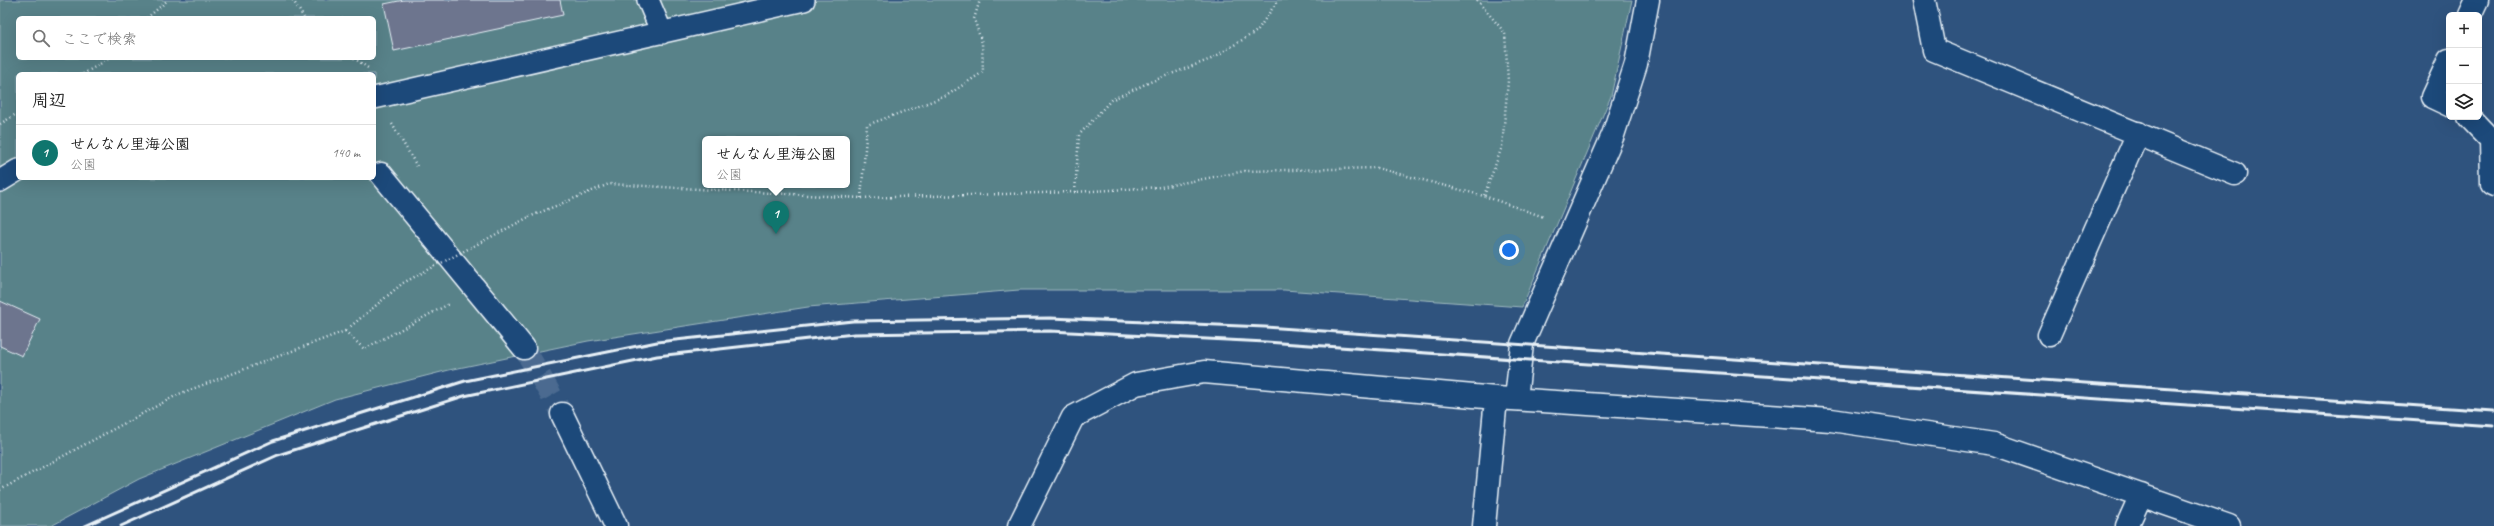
<!DOCTYPE html>
<html lang="ja">
<meta charset="utf-8">
<style>
body{margin:0;font-family:Caveat,"Klee One",sans-serif;background:#f6f6f6;color:#222}
.controls{position:absolute;right:12px;top:12px;display:grid;overflow:hidden;border-radius:6px;box-shadow:0 4px 16px #0002}
.controls button{width:36px;height:36px;display:grid;place-items:center;padding:0;border:0;border-bottom:1px solid #e0e0e0;background:#fff;color:#222;font:20px sans-serif}
.you{position:absolute;left:1509px;top:250px;width:14px;height:14px;margin:-10px;border:3px solid #fff;border-radius:50%;background:#1a73e8;box-shadow:0 0 0 6px #1a73e833}
.badge{display:grid;place-items:center;width:26px;height:26px;border-radius:50%;background:#0f766e;color:#fff;font-size:13px;font-weight:700}
.pin{position:absolute;translate:-50% -33px;filter:drop-shadow(0 1px 2px #0008)}
.pin::after{content:'';position:absolute;top:21px;width:14px;height:12px;background:inherit;clip-path:polygon(0 0,100% 0,50% 100%)}
.popup{position:absolute;left:702px;top:136px;width:148px;height:52px;box-sizing:border-box;display:grid;place-content:center;border-radius:6px;background:#fff;filter:drop-shadow(0 1px 3px #0005);font-size:13px;white-space:nowrap;color:#767676}
.popup b{font-size:15px;color:#222}
.popup::after{content:'';position:absolute;left:50%;top:100%;margin-left:-8px;border:8px solid transparent;border-top-color:#fff}
.list{margin:0;padding:0;list-style:none}
h2{display:flex;justify-content:space-between;align-items:center;height:52px;margin:0;padding:0 16px;font-size:17px}
h2 small{font-size:13px;font-weight:400;color:#767676}
.list li{display:grid;grid-template-columns:26px 1fr auto;gap:12px;align-items:center;box-sizing:border-box;height:56px;padding:0 16px;border-top:1px solid #e0e0e0}
.list b{display:block;font-size:15px;white-space:nowrap}
.list p{margin:0;font-size:13px;white-space:nowrap;color:#767676}
.list em{font-size:13px;font-style:normal;color:#767676}
.icon{flex:none;width:22px;height:22px;fill:none;stroke:currentColor;stroke-width:2;stroke-linecap:round;stroke-linejoin:round}
.map{position:relative;flex:none;width:2494px;height:526px;overflow:hidden}
.search{position:absolute;background:#fff;box-shadow:0 4px 16px #0002;left:16px;top:16px;width:360px;height:44px;display:flex;align-items:center;gap:10px;box-sizing:border-box;padding:0 14px;border-radius:6px;color:#767676;font-size:15px}
.panel{position:absolute;background:#fff;box-shadow:0 4px 16px #0002;left:16px;top:72px;width:360px;height:108px;border-radius:6px}
.map>svg:first-child{display:block}
.green{fill:#588289;stroke:#a0bac0;fill-rule:evenodd}
.building{fill:#6d758e;stroke:#e8f1f8}
.lines{fill:none;stroke-linecap:round;stroke-linejoin:round}
.tertiary-tunnel{stroke:#4b6b90;stroke-width:22;stroke-dasharray:22 11;stroke-linecap:butt}
.service-casing{stroke:#e8f1f8;stroke-width:24}
.minor-casing{stroke:#e8f1f8;stroke-width:25}
.tertiary-casing{stroke:#e8f1f8;stroke-width:25}
.path{stroke:#e8f1f8;stroke-width:2.5;stroke-dasharray:1 3;stroke-linecap:butt}
.service{stroke:#1f4a7a;stroke-width:21}
.minor{stroke:#1f4a7a;stroke-width:22}
.tertiary{stroke:#1f4a7a;stroke-width:22}
.rail{stroke:#e8f1f8;stroke-width:3}
.path-bridge{stroke:#e8f1f8;stroke-width:2.5;stroke-dasharray:1 3;stroke-linecap:butt}
</style>
<div class="map">
<svg width="2494" height="526" viewBox="0 0 2494 526">
<rect width="100%" height="100%" fill="#2f537e"/>
<filter id="ink" filterUnits="userSpaceOnUse"><feTurbulence type="fractalNoise" baseFrequency=".025" numOctaves="2"/><feDisplacementMap in="SourceGraphic" scale="8" xChannelSelector="R" yChannelSelector="G"/><feConvolveMatrix kernelMatrix="1 2 1 2 8 2 1 2 1" color-interpolation-filters="sRGB"/></filter>
<g filter="url(#ink)">
<path class="green" d="M0,0H1632L1611,96L1522,307L1284,290H1019L808,307L588,341L449,370L335,399L139,479L51,526H0ZM18,18H374V58H18ZM18,74H374V178H18ZM705,139H847V185H705Z"/>
<path class="building" d="M404,0H560L563,15L394,51L384,4Z
M0,301L40,319L22,356L0,346Z"/>
<g class="lines">
<path class="tertiary-tunnel" d="M524,348L562,414"/>
<g class="service-casing">
<path id="service" d="M648,0L662,33
M374,98L804,0
M0,181L18,170"/>
</g>
<g class="minor-casing">
<path id="minor" d="M1924,0L1934,50L2235,174
M2470,15L2477,0
M2449,60L2432,97L2449,105
M2469,117L2491,140L2492,184L2494,185
M2049,335L2138,133
M1516,399L1522,344L1613,135L1636,64L1648,0
M1019,526L1073,417L1136,384L1204,372L1496,398L1831,420L1994,444L2229,526
M1484,526L1496,398
M2127,526L2141,495"/>
</g>
<g class="tertiary-casing">
<path id="tertiary" d="M381,174L524,348
M562,414L616,526"/>
</g>
<path class="path" d="M293,0L304,18
M1477,0L1505,33L1508,81L1502,147L1484,196
M147,18L168,0
M354,58L368,68
M83,74L110,58
M0,124L18,113
M392,124L418,168
M1075,192L1079,135L1111,100L1150,82L1211,59L1257,31L1278,0
M861,198L867,125L946,96L983,72L982,43L974,19L980,0
M529,217L609,184L861,198L1075,192L1161,187L1245,171L1377,168L1484,196L1544,217
M345,331L364,349L449,304
M0,490L179,394L345,331L403,283"/>
<use href="#service" class="service"/>
<use href="#minor" class="minor"/>
<use href="#tertiary" class="tertiary"/>
<path class="rail" d="M85,526L273,441L465,381L657,342L853,321L1050,318L1265,327L2494,411
M121,526L278,455L464,396L657,356L854,334L1050,331L1266,342L2494,426"/>
<path class="path-bridge" d="M403,283L529,217"/>
</g>
</g>
</svg>
<div class="controls">
<button>+</button>
<button>−</button>
<button><svg class="icon" aria-label="layers" viewBox="0 0 24 24"><path d="M12 4l9 5-9 5-9-5zM3 14l9 5 9-5"/></svg></button>
</div>
<div class="you"></div>
<div class="pin badge" style="left:776px;top:234px">1</div>
<div class="popup"><b>せんなん里海公園</b>公園</div>
<div class="search"><svg class="icon" aria-label="search" viewBox="0 0 24 24"><circle cx="10" cy="10" r="6"/><path d="M15 15l6 6"/></svg>ここで検索</div>
<section class="panel">
<h2>周辺<small></small></h2>
<ul class="list">
<li><span class="badge">1</span><div><b>せんなん里海公園</b><p>公園</p></div><em>140 m</em></li>
</ul>
</section>
</div>
